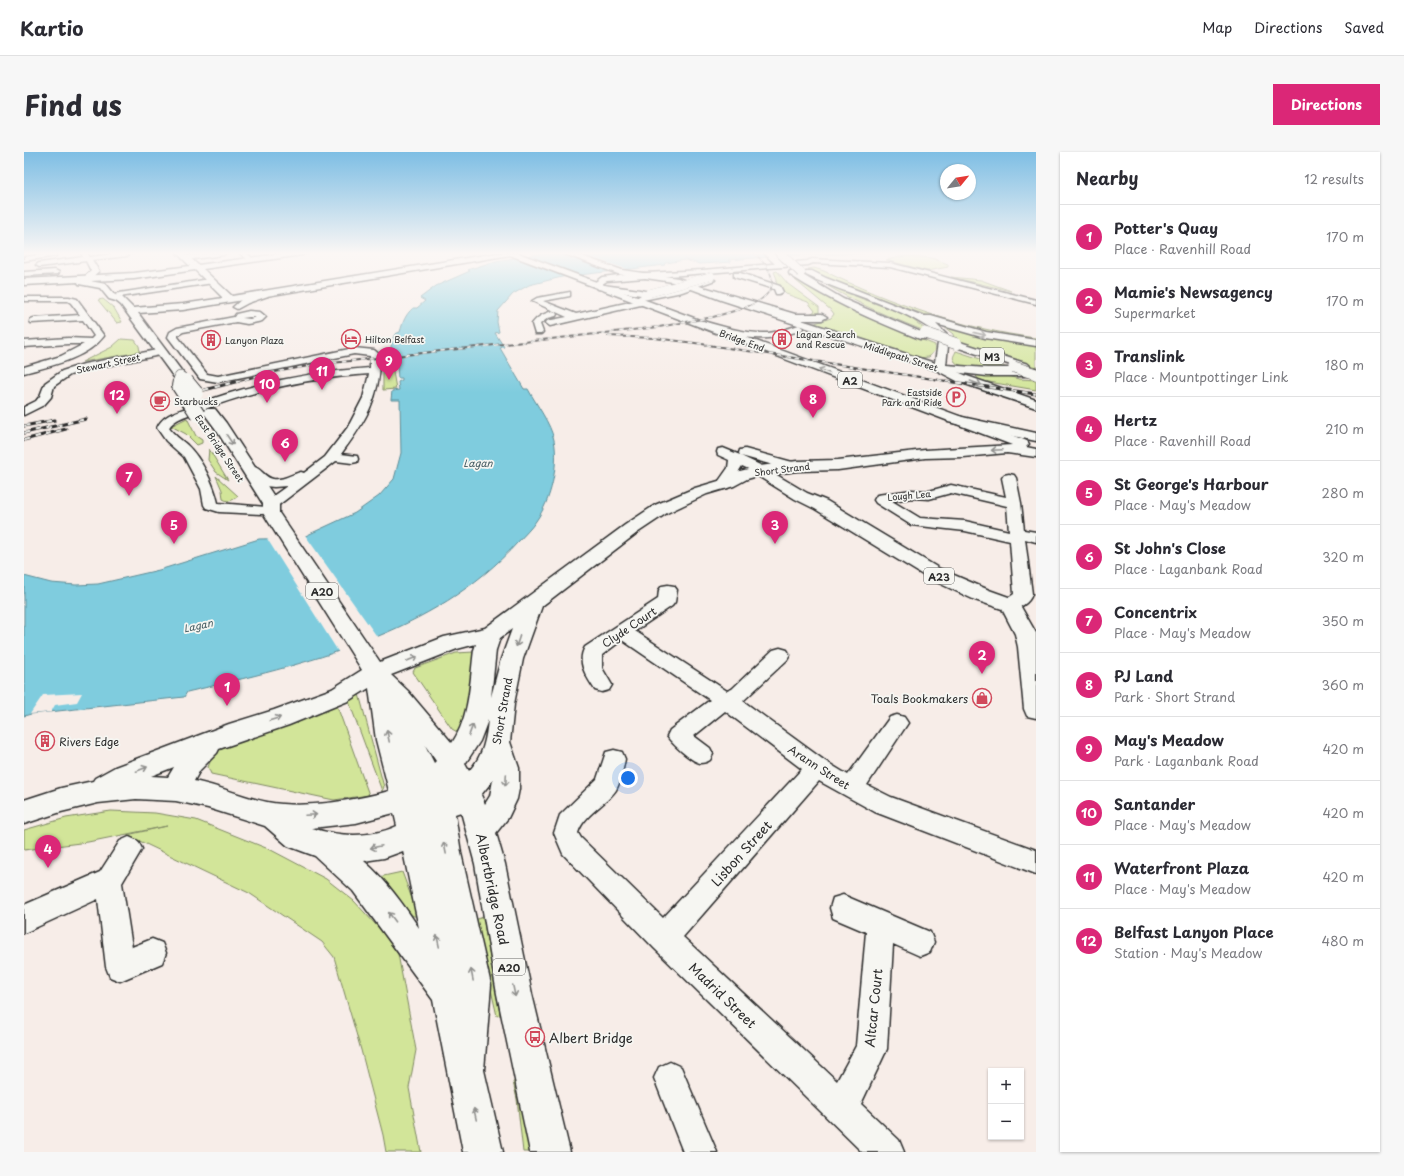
<!DOCTYPE html>
<meta charset="utf-8">
<style>
body{margin:0;font-family:"Playpen Sans",sans-serif;background:#f7f7f7;color:#2b2b33}
.controls{position:absolute;right:12px;bottom:12px;display:grid;overflow:hidden;border-radius:0px;box-shadow:0 1px 3px #0004}
.controls button{width:36px;height:36px;display:grid;place-items:center;padding:0;border:0;border-bottom:1px solid #e1e1e2;background:#fff;color:#2b2b33;font:20px sans-serif}
.compass{position:absolute;left:916px;top:12px;width:36px;height:36px;border-radius:50%;background:#fff;box-shadow:0 1px 3px #0004;rotate:60deg}
.you{position:absolute;left:604px;top:626px;width:14px;height:14px;margin:-10px;border:3px solid #fff;border-radius:50%;background:#1a73e8;box-shadow:0 0 0 6px #1a73e833}
.badge{display:grid;place-items:center;width:26px;height:26px;border-radius:50%;background:#db2777;color:#fff;font-size:13px;font-weight:700}
.pin{position:absolute;translate:-50% -33px;filter:drop-shadow(0 1px 2px #0008)}
.pin::after{content:'';position:absolute;top:21px;width:14px;height:12px;background:inherit;clip-path:polygon(0 0,100% 0,50% 100%)}
.list{margin:0;padding:0;list-style:none}
h2{display:flex;justify-content:space-between;align-items:center;height:52px;margin:0;padding:0 16px;font-size:17px}
h2 small{font-size:13px;font-weight:400;color:#7c7c81}
.list li{display:grid;grid-template-columns:26px 1fr auto;gap:12px;align-items:center;box-sizing:border-box;height:64px;padding:0 16px;border-top:1px solid #e1e1e2}
.list b{display:block;font-size:15px;white-space:nowrap}
.list p{margin:0;font-size:13px;white-space:nowrap;color:#7c7c81}
.list em{font-size:13px;font-style:normal;color:#7c7c81}
.map{position:relative;flex:none;width:1012px;height:1000px;overflow:hidden;border-radius:0px}
header{display:flex;align-items:center;gap:24px;box-sizing:border-box;height:56px;padding:0 20px;background:#fff;border-bottom:1px solid #e1e1e2}
header strong{font-size:19px}
nav{display:flex;gap:22px;margin-inline-start:auto;font-size:14px}
.intro{display:flex;align-items:center;justify-content:space-between;box-sizing:border-box;height:96px;padding:0 24px}
h1{margin:0;font-size:28px}
.button{padding:10px 18px;border-radius:0px;background:#db2777;color:#fff;font-size:14px;font-weight:700}
main{display:flex;gap:24px;padding:0 24px}
aside{flex:1;background:#fff;border-radius:0px;box-shadow:0 1px 3px #0004}
.map>svg:first-child{display:block}
.green{fill:#d2e599;stroke:#7e8862}
.water{fill:#7fccde;stroke:#5d8c96}
.pier{fill:#f7ede8}
.lines{fill:none;stroke-linecap:round;stroke-linejoin:round}
.minor-casing{stroke:#2b2b2b;stroke-width:3}
.major-casing{stroke:#2b2b2b;stroke-width:3}
.highway-casing{stroke:#2b2b2b;stroke-width:3}
.minor{fill:#f6f6f2;fill-rule:evenodd}
.major{fill:#f6f6f2;fill-rule:evenodd}
.highway{fill:#f6f6f2;fill-rule:evenodd}
.rail-far2-casing{stroke:#2b2b2b;stroke-width:1.5}
.rail-far1-casing{stroke:#2b2b2b;stroke-width:2}
.rail-casing{stroke:#2b2b2b;stroke-width:3}
.rail-far2{stroke:#f6f6f2;stroke-width:1;stroke-dasharray:3.5;stroke-linecap:butt}
.rail-far1{stroke:#f6f6f2;stroke-width:1.5;stroke-dasharray:4.5;stroke-linecap:butt}
.rail{stroke:#f6f6f2;stroke-width:2;stroke-dasharray:5.5;stroke-linecap:butt}
.minor-bridge-casing{stroke:#2b2b2b;stroke-width:8;stroke-linecap:butt}
.major-bridge-far1-casing{stroke:#2b2b2b;stroke-width:12;stroke-linecap:butt}
.major-bridge-casing{stroke:#2b2b2b;stroke-width:16;stroke-linecap:butt}
.highway-bridge-far1-casing{stroke:#2b2b2b;stroke-width:10;stroke-linecap:butt}
.highway-bridge-casing{stroke:#2b2b2b;stroke-width:12;stroke-linecap:butt}
.minor-bridge{stroke:#f6f6f2;stroke-width:8}
.major-bridge-far1{stroke:#f6f6f2;stroke-width:11}
.major-bridge{stroke:#f6f6f2;stroke-width:14}
.highway-bridge-far1{stroke:#f6f6f2;stroke-width:8}
.highway-bridge{stroke:#f6f6f2;stroke-width:11}
.oneway{stroke:#90908e}
.labels{text-anchor:middle;dominant-baseline:central;stroke-width:3.5;stroke-linejoin:round;paint-order:stroke}
.far-poi-label{font-size:9px;fill:#2b2b2b;stroke:#f6f6f2;text-anchor:start}
.far-street-label{font-size:9px;fill:#2b2b2b;stroke:#f6f6f2}
.shield{fill:#f6f6f2;stroke:#686867;stroke-width:1}
.shield-label{font-size:10px;font-weight:bold;fill:#2b2b2b}
.far-water-label{font-size:10px;font-style:italic;fill:#445b61;stroke:#f6f6f2}
.street-label{font-size:11px;fill:#2b2b2b;stroke:#f6f6f2}
.poi-label{font-size:11px;fill:#2b2b2b;stroke:#f6f6f2;text-anchor:end}
.near-street-label{font-size:13px;fill:#2b2b2b;stroke:#f6f6f2}
.near-poi-label{font-size:13px;fill:#2b2b2b;stroke:#f6f6f2;text-anchor:start}
</style>
<header>
<strong>Kartio</strong>
<nav><a>Map</a><a>Directions</a><a>Saved</a></nav>
</header>
<div class="intro"><h1>Find us</h1><a class="button">Directions</a></div>
<main>
<div class="map">
<svg width="1012" height="1000" viewBox="0 0 1012 1000">
<rect width="100%" height="100%" fill="#f7ede8"/>
<filter id="ink" filterUnits="userSpaceOnUse"><feTurbulence type="fractalNoise" baseFrequency=".025" numOctaves="2"/><feDisplacementMap in="SourceGraphic" scale="8" xChannelSelector="R" yChannelSelector="G"/><feConvolveMatrix kernelMatrix="1 2 1 2 8 2 1 2 1" color-interpolation-filters="sRGB"/></filter>
<g filter="url(#ink)">
<path class="green" d="M881,104L908,106L924,112V115L903,119L862,108Z
M790,116L800,119C866,151 939,177 1012,186V188L973,183L934,174L810,131L784,117Z
M753,119L764,132L795,155V161L786,162L791,159L784,150L762,142L752,133L753,127L750,120Z
M927,125L957,128L987,139Z
M771,128L832,161L911,193V198L905,205L894,206L788,172L807,166L810,162L808,159Z
M804,134L882,163L900,176L898,178C866,165 834,152 804,134Z
M79,147L90,156L98,170L93,171L74,148Z
M919,174C950,184 980,191 1012,193V215L930,189L929,182Z
M97,187L111,188L115,194L116,200L58,210L88,195Z
M932,199L984,216C974,217 934,219 930,208C928,205 931,202 932,199Z
M359,208H367L372,237L359,238Z
M951,222L979,223L995,227L1012,228V238L959,229L954,227Z
M163,266L172,284L178,288V291L173,293L162,282L147,274Z
M185,297L204,328L192,320L184,308Z
M192,324L214,344C209,348 205,351 199,347L198,338Z
M450,500L443,560L435,581L428,577L389,520L391,516L432,501Z
M333,542H335L360,635L358,639L324,547Z
M312,551L345,643L310,648L187,622L184,615L190,600Z
M87,659L131,661L172,668L247,698L302,727L330,749L363,785L374,802L392,898L385,936L397,1000H362L359,983L337,898L310,805L298,790L225,741L103,683L143,674L64,690L0,698V678L42,666Z
M378,720L393,760L392,764H389L355,725Z
M459,765L476,863L473,864L451,768Z
M492,929L507,1000H499L493,947L489,930Z"/>
<path class="water" d="M521,101H840L772,103L704,108L707,110L676,112L661,108L642,111L640,112L641,113L538,125L505,133L489,142L474,159L473,170L475,180L471,181L480,195L476,196L500,237H504C512,252 527,272 530,288C535,314 527,348 512,369C507,377 500,383 494,390C410,483 281,512 163,540L160,545L7,562L0,564V424L27,431L52,433L74,432L135,418L235,387L277,386L331,361L355,344L370,327L377,301L376,248H367L368,239L375,238L374,230L378,228V226H374L373,214L366,200L368,190L372,189L369,186L371,182L376,180C379,170 381,163 389,156H393L401,149L396,146L412,134L446,119L444,118L446,117L472,109Z"/>
<path class="pier" d="M533,101H554L609,119L590,121Z
M281,383L354,486L315,501L242,385L277,384Z
M58,541L53,550L31,553L27,560L6,562L19,543Z"/>
<g class="lines">
<g class="minor-casing">
<path id="minor" d="M30,101L32,102V104L0,109V105Z
M57,101H63L66,105L95,101L106,102L103,104L68,108L75,119L66,127L69,131L65,133H62L58,127L67,119L62,109L15,115L12,113L15,111L59,105Z
M184,101H202L199,103L162,108L159,106L162,104Z
M215,101H222L231,108L226,109Z
M788,107L866,111L1012,148V152L866,115L789,111L784,113L583,129L578,132L579,133C587,134 627,139 630,141L653,136L687,126L691,128L658,140L619,148L622,150L621,152L526,174L522,171L523,169L543,165L508,149L513,146L546,140V144L519,149L552,162L615,148L612,146L617,143L574,137L570,131L578,125L603,122L678,118L783,109Z
M31,118L35,120L34,122L0,124V120Z
M710,121H716L756,134L759,140L755,142H752L750,137L710,125Z
M186,127L190,129L189,131L95,145L91,143L95,141Z
M241,140H244V144L224,151L213,157L209,155L218,147Z
M0,145H45L53,147L80,184C62,207 27,214 0,221V215L37,204L60,192H44L0,195V189L44,186L67,187L70,184L59,168L7,171L6,169L7,167L10,166L56,163L47,151L44,149H0Z
M225,159L236,160L242,165L238,169L229,171L223,172L212,170L159,180L154,183V185L183,222L194,224L330,196L350,198L356,203C357,245 341,270 317,302L333,304L334,307L333,310L328,311L312,309L252,355H244L245,358L243,361L238,362L195,360L182,356L180,353L177,337L160,305L142,289L133,276C139,262 155,259 168,254C225,232 285,220 346,216V204L330,202L194,230L176,227L144,185L146,180L153,176L210,165L212,162ZM225,165H232L226,167L218,166ZM345,222L339,246L324,275L301,305L280,321L277,320C268,322 258,329 249,327C238,325 236,311 221,315L219,318L241,334L250,335L263,334L242,349L240,352L242,355L194,351C190,332 177,306 163,293C156,287 150,283 145,276C149,267 165,263 173,260C229,238 285,226 345,222Z
M529,159L533,162L532,164L524,166L516,172L519,180L517,182H511L508,172C514,164 519,162 529,159Z
M679,169C700,175 722,182 744,181C755,180 765,176 775,173L779,176L778,178C767,181 756,185 744,186C721,188 698,180 676,174L675,172Z
M138,197L141,198L143,200L141,202L62,218L46,223L30,234L27,245L20,253L0,263V255L12,249L16,244L21,231L38,219L60,212Z
M699,296L716,303L715,301L716,298L721,297L772,311L774,314L772,317L767,318L717,304L736,313L738,316L736,319L731,320L718,314L704,336L699,337L694,336L692,333L704,316L705,308L694,303L693,300L694,297Z
M985,322L990,323L992,326L997,351L1000,378L1012,380V390L1001,387L1008,442C1005,452 995,456 986,459L980,457L977,453L980,449L990,442L986,389L941,379L887,373L852,351L850,348L853,343L888,338L905,339L927,333L982,345L978,326L980,323ZM927,341L983,354L985,379L941,369L896,366L868,349L888,346L905,347Z
M644,433L650,434L653,438L651,450L648,454L611,479L703,539L708,537L749,498L756,496L763,498L766,503L763,508L719,549L801,609L824,623L866,565L873,563L880,565L884,571L880,577L843,633L867,645L1012,698V722L851,660L795,629L659,785L813,929L832,894L842,780L809,766L806,756L809,746L819,743L906,780L910,790L906,800L896,804L869,792L863,897L837,952L875,988L880,1000H838L630,796L539,702L530,681L536,663L573,627L582,600L590,598L598,600L601,607C599,617 597,629 592,638C582,653 560,662 554,681L557,686L639,766L778,617L701,559L670,584L686,596L689,602L686,608C683,610 680,611 676,611C667,609 648,592 643,584L646,578L686,548L598,488L578,503V516L588,533L585,538L578,540L571,538C563,525 552,511 561,495L634,447L635,438L638,434Z
M105,685L114,689L118,697L98,731L108,795L128,787L138,791L142,801L138,811L96,829L86,825L82,815L74,747L0,781V753L76,720L96,689Z
M646,910L657,915L693,1000H659L630,926L635,915Z"/>
</g>
<g class="major-casing">
<path id="major" d="M153,101H161L174,113L261,101H282L278,103L179,117L208,144L473,101H494L1003,289L1005,292L1002,295L1012,297V305L983,301L939,305L901,306L814,318L773,319L751,322L783,341L803,349L916,417L965,438L993,448L1012,481V566L1003,564L1000,557L994,495L991,482L978,457L951,448L902,425L791,357L771,347L734,324L723,327L710,334L683,342L643,361L613,381L518,454L499,507L490,552L486,590L495,616V637L493,647L484,666L472,681L481,712L508,842L546,1000H506L473,842L451,712L437,660L431,662L437,701L467,833L460,918L479,1000H439L409,848L329,739L291,704L264,694L241,674L184,656L152,649L112,647L74,651L37,660L0,672V648L37,636L69,629L71,626L91,615L205,572L250,558L308,537L338,518L239,361V352L191,276L179,260L181,257H191L202,271L255,352V361L356,510L420,485L461,476L601,373L631,353L671,336L698,328L712,320L736,314L773,309L814,308L901,298L988,293L486,103L159,158L114,161L162,225L160,228H152L97,153L92,149L85,147L76,136L55,132L54,130L0,133V127L110,121L166,114ZM171,118L199,146L159,152L109,156L98,145L91,143L82,132L66,129L110,127ZM488,477L477,507L467,545L472,498L476,486ZM452,492L450,498C446,529 446,565 428,591L384,539L367,523L433,497ZM345,536L352,588L365,639C329,649 280,657 243,650C219,645 195,634 170,629L176,618L193,601L195,597L265,573L324,549ZM464,568C462,588 459,604 445,619L441,612L456,589ZM401,593L412,609L410,611ZM150,615L144,625L127,624ZM469,628L466,644L461,652L457,643ZM370,661L373,674C346,686 316,685 288,676L332,671ZM379,699L395,776C379,752 362,728 340,709L360,706Z
M538,101H549L598,118L654,126L703,144L920,214L943,224L1012,248V256L935,230L912,218L697,148L649,130L594,122Z"/>
</g>
<g class="highway-casing">
<path id="highway" d="M740,101H749L759,111L755,113H752Z
M766,119H772L819,147L904,183L905,185L904,187H896C851,169 807,150 766,123L765,121Z
M782,119H788L802,126L899,164H907L962,180L1012,188V194L961,186L912,172L925,185L922,213L963,216H996L929,194L928,192L933,189L1004,212L1006,214L1004,216H1012V224H963L912,218L910,216L915,185C887,156 820,142 782,123L781,121Z
M683,136L771,162H798L803,165L798,168H770L680,141L679,139Z
M929,263L1012,281V289L924,270L922,267L924,264Z"/>
</g>
<use href="#minor" class="minor"/>
<use href="#major" class="major"/>
<use href="#highway" class="highway"/>
<g class="rail-far2-casing">
<path id="rail-far2" d="M714,158C750,146 761,129 730,101"/>
</g>
<g class="rail-far1-casing">
<path id="rail-far1" d="M584,184L630,186L671,191L929,230
M212,230L240,222L290,213L635,175L689,165L717,157"/>
</g>
<g class="rail-casing">
<path id="rail" d="M922,229L1012,242
M180,238L215,229
M0,274L31,268
M0,281L62,267
M0,288L42,277"/>
</g>
<use href="#rail-far2" class="rail-far2"/>
<use href="#rail-far1" class="rail-far1"/>
<use href="#rail" class="rail"/>
<g class="minor-bridge-casing">
<path id="minor-bridge" d="M626,141L687,124"/>
</g>
<g class="major-bridge-far1-casing">
<path id="major-bridge-far1" d="M155,230L156,225L163,230"/>
</g>
<g class="major-bridge-casing">
<path id="major-bridge" d="M156,229L155,234L174,263
M162,229L172,241"/>
</g>
<g class="highway-bridge-far1-casing">
<path id="highway-bridge-far1" d="M756,101L777,121"/>
</g>
<g class="highway-bridge-casing">
<path id="highway-bridge" d="M901,181L933,192
M990,215L1012,222"/>
</g>
<use href="#minor-bridge" class="minor-bridge"/>
<use href="#major-bridge-far1" class="major-bridge-far1"/>
<use href="#major-bridge" class="major-bridge"/>
<use href="#highway-bridge-far1" class="highway-bridge-far1"/>
<use href="#highway-bridge" class="highway-bridge"/>
</g>
<defs><path id="oneway-shaft" d="M-6 0H5M1.5-3L5.5 0L1.5 3" fill="none" stroke-width="1.6" stroke-linecap="round" stroke-linejoin="round"/></defs>
<g class="oneway">
<use href="#oneway-shaft" transform="translate(956 182) rotate(13)"/>
<use href="#oneway-shaft" transform="translate(800 219) rotate(-159)"/>
<use href="#oneway-shaft" transform="translate(952 231) rotate(20)"/>
<use href="#oneway-shaft" transform="translate(206 288) rotate(56)"/>
<use href="#oneway-shaft" transform="translate(973 298) rotate(177)"/>
<use href="#oneway-shaft" transform="translate(494 489) rotate(108)"/>
<use href="#oneway-shaft" transform="translate(388 507) rotate(-23)"/>
<use href="#oneway-shaft" transform="translate(251 567) rotate(-18)"/>
<use href="#oneway-shaft" transform="translate(447 578) rotate(-69)"/>
<use href="#oneway-shaft" transform="translate(364 584) rotate(-102)"/>
<use href="#oneway-shaft" transform="translate(118 617) rotate(-21)"/>
<use href="#oneway-shaft" transform="translate(482 628) rotate(93)"/>
<use href="#oneway-shaft" transform="translate(287 663) rotate(-3)"/>
<use href="#oneway-shaft" transform="translate(352 695) rotate(168)"/>
<use href="#oneway-shaft" transform="translate(421 696) rotate(-101)"/>
<use href="#oneway-shaft" transform="translate(368 765) rotate(-127)"/>
<use href="#oneway-shaft" transform="translate(414 789) rotate(-102)"/>
<use href="#oneway-shaft" transform="translate(448 823) rotate(-101)"/>
<use href="#oneway-shaft" transform="translate(490 839) rotate(78)"/>
<use href="#oneway-shaft" transform="translate(451 962) rotate(-102)"/>
</g>
</g>
<linearGradient id="sky" x2="0" y2="1"><stop stop-color="#7ebee4"/><stop offset="0.42" stop-color="#fbf7f5"/><stop offset="1" stop-color="#fbf7f5" stop-opacity="0"/></linearGradient>
<rect width="1012" height="241" fill="url(#sky)"/>
<defs>
<g id="hotel-ring" transform="scale(1)"><circle r="9.5" fill="#f6f6f2" stroke="#d1495b" stroke-width="1.5"/><path d="M-6-4.5h1.5V1H6V5H4.5V3h-9V5H-6ZM-4 0a1.8 1.8 0 1 1 3.6 0ZM.5 0V-2.5h3Q6-2.5 6 0Z" fill="#d1495b"/></g>
<g id="building-ring" transform="scale(1)"><circle r="9.5" fill="#f6f6f2" stroke="#d1495b" stroke-width="1.5"/><path d="M-4-6H4V6H1V3H-1V6H-4ZM-2.5-4.3h1.7v1.8h-1.7ZM.8-4.3h1.7v1.8H.8ZM-2.5-1h1.7V.8h-1.7ZM.8-1h1.7V.8H.8Z" fill="#d1495b"/></g>
<g id="parking-ring" transform="scale(1)"><circle r="9.5" fill="#f6f6f2" stroke="#d1495b" stroke-width="1.5"/><path d="M-3.5-5.5H1a3.5 3.5 0 0 1 0 7H-1V5.5H-3.5ZM-1-3.4V-.6H.8a1.4 1.4 0 0 0 0-2.8Z" fill="#d1495b"/></g>
<g id="cafe-ring" transform="scale(1)"><circle r="9.5" fill="#f6f6f2" stroke="#d1495b" stroke-width="1.5"/><path d="M-5.5-4.5H6V0H3Q3 3.5 0 3.5H-2.5Q-5.5 3.5-5.5 0ZM3-3.2v2h1.7v-2ZM-6 4.5H4V6H-6Z" fill="#d1495b"/></g>
<g id="shop-ring" transform="scale(1)"><circle r="9.5" fill="#f6f6f2" stroke="#d1495b" stroke-width="1.5"/><path d="M-5-2.5h2.3a2.7 3.5 0 0 1 5.4 0H5L5.5 6h-11ZM-1.5-2.5h3a1.5 2.3 0 0 0-3 0Z" fill="#d1495b"/></g>
<g id="bus-ring" transform="scale(1)"><circle r="9.5" fill="#f6f6f2" stroke="#d1495b" stroke-width="1.5"/><path d="M-5-6H5V4H4V6H2V4H-2V6H-4V4H-5ZM-3.5-4V0h7V-4ZM-3.5 1.2v1.5H-2V1.2ZM2 1.2v1.5H3.5V1.2Z" fill="#d1495b"/></g>
</defs>
<g fill-rule="evenodd">
<use href="#hotel-ring" x="327" y="187"/>
<use href="#building-ring" x="758" y="187"/>
<use href="#building-ring" x="187" y="188"/>
<use href="#parking-ring" x="932" y="245"/>
<use href="#cafe-ring" x="136" y="249"/>
<use href="#shop-ring" x="958" y="546"/>
<use href="#building-ring" x="21" y="589"/>
<use href="#bus-ring" x="511" y="885"/>
</g>
<g class="labels">
<g class="far-poi-label">
<text x="772" y="182">Lagan Search<tspan x="772" dy="10">and Rescue</tspan></text>
<text x="341" y="187">Hilton Belfast</text>
<text x="201" y="188">Lanyon Plaza</text>
<text x="918" y="240" text-anchor="end">Eastside<tspan x="918" dy="10">Park and Ride</tspan></text>
<text x="150" y="249">Starbucks</text>
</g>
<g class="far-street-label">
<text transform="translate(718 188) rotate(20)">Bridge End</text>
<text transform="translate(877 204) rotate(18)">Middlepath Street</text>
<text transform="translate(84 211) rotate(-12)">Stewart Street</text>
<text transform="translate(196 296) rotate(56)">East Bridge Street</text>
<text transform="translate(758 317) rotate(-7)">Short Strand</text>
<text transform="translate(885 343) rotate(-5)">Lough Lea</text>
</g>
<g class="shield">
<rect x="956" y="196" width="24" height="16" rx="3"/>
<rect x="814" y="220" width="24" height="16" rx="3"/>
<rect x="900" y="416" width="30" height="16" rx="3"/>
<rect x="282" y="431" width="32" height="16" rx="3"/>
<rect x="469" y="807" width="32" height="16" rx="3"/>
</g>
<g class="shield-label">
<text x="968" y="204">M3</text>
<text x="826" y="228">A2</text>
<text x="915" y="424">A23</text>
<text x="298" y="439">A20</text>
<text x="485" y="815">A20</text>
</g>
<g class="far-water-label">
<text x="454" y="310">Lagan</text>
<text transform="translate(174 473) rotate(-12)">Lagan</text>
</g>
<g class="street-label">
<text transform="translate(605 475) rotate(-34)">Clyde Court</text>
<text transform="translate(478 559) rotate(-80)">Short Strand</text>
<text transform="translate(795 615) rotate(33)">Arann Street</text>
</g>
<g class="poi-label">
<text x="944" y="546">Toals Bookmakers</text>
<text x="35" y="589" text-anchor="start">Rivers Edge</text>
</g>
<g class="near-street-label">
<text transform="translate(717 701) rotate(-48)">Lisbon Street</text>
<text transform="translate(469 737) rotate(78)">Albertbridge Road</text>
<text transform="translate(699 843) rotate(44)">Madrid Street</text>
<text transform="translate(849 856) rotate(-84)">Altcar Court</text>
</g>
<g class="near-poi-label">
<text x="525" y="885">Albert Bridge</text>
</g>
</g>
</svg>
<div class="controls">
<button>+</button>
<button>−</button>
</div>
<svg class="compass" viewBox="-18 -18 36 36"><path d="M0-13l5 13h-10z" fill="#e53935"/><path d="M0 13l5-13h-10z" fill="#7c7c81"/></svg>
<div class="you"></div>
<div class="pin badge" style="left:203px;top:554px">1</div>
<div class="pin badge" style="left:958px;top:522px">2</div>
<div class="pin badge" style="left:751px;top:392px">3</div>
<div class="pin badge" style="left:24px;top:716px">4</div>
<div class="pin badge" style="left:150px;top:392px">5</div>
<div class="pin badge" style="left:261px;top:310px">6</div>
<div class="pin badge" style="left:105px;top:344px">7</div>
<div class="pin badge" style="left:789px;top:266px">8</div>
<div class="pin badge" style="left:365px;top:228px">9</div>
<div class="pin badge" style="left:243px;top:251px">10</div>
<div class="pin badge" style="left:298px;top:238px">11</div>
<div class="pin badge" style="left:93px;top:262px">12</div>
</div>
<aside>
<h2>Nearby<small>12 results</small></h2>
<ul class="list">
<li><span class="badge">1</span><div><b>Potter's Quay</b><p>Place · Ravenhill Road</p></div><em>170 m</em></li>
<li><span class="badge">2</span><div><b>Mamie's Newsagency</b><p>Supermarket</p></div><em>170 m</em></li>
<li><span class="badge">3</span><div><b>Translink</b><p>Place · Mountpottinger Link</p></div><em>180 m</em></li>
<li><span class="badge">4</span><div><b>Hertz</b><p>Place · Ravenhill Road</p></div><em>210 m</em></li>
<li><span class="badge">5</span><div><b>St George's Harbour</b><p>Place · May's Meadow</p></div><em>280 m</em></li>
<li><span class="badge">6</span><div><b>St John's Close</b><p>Place · Laganbank Road</p></div><em>320 m</em></li>
<li><span class="badge">7</span><div><b>Concentrix</b><p>Place · May's Meadow</p></div><em>350 m</em></li>
<li><span class="badge">8</span><div><b>PJ Land</b><p>Park · Short Strand</p></div><em>360 m</em></li>
<li><span class="badge">9</span><div><b>May's Meadow</b><p>Park · Laganbank Road</p></div><em>420 m</em></li>
<li><span class="badge">10</span><div><b>Santander</b><p>Place · May's Meadow</p></div><em>420 m</em></li>
<li><span class="badge">11</span><div><b>Waterfront Plaza</b><p>Place · May's Meadow</p></div><em>420 m</em></li>
<li><span class="badge">12</span><div><b>Belfast Lanyon Place</b><p>Station · May's Meadow</p></div><em>480 m</em></li>
</ul>
</aside>
</main>
